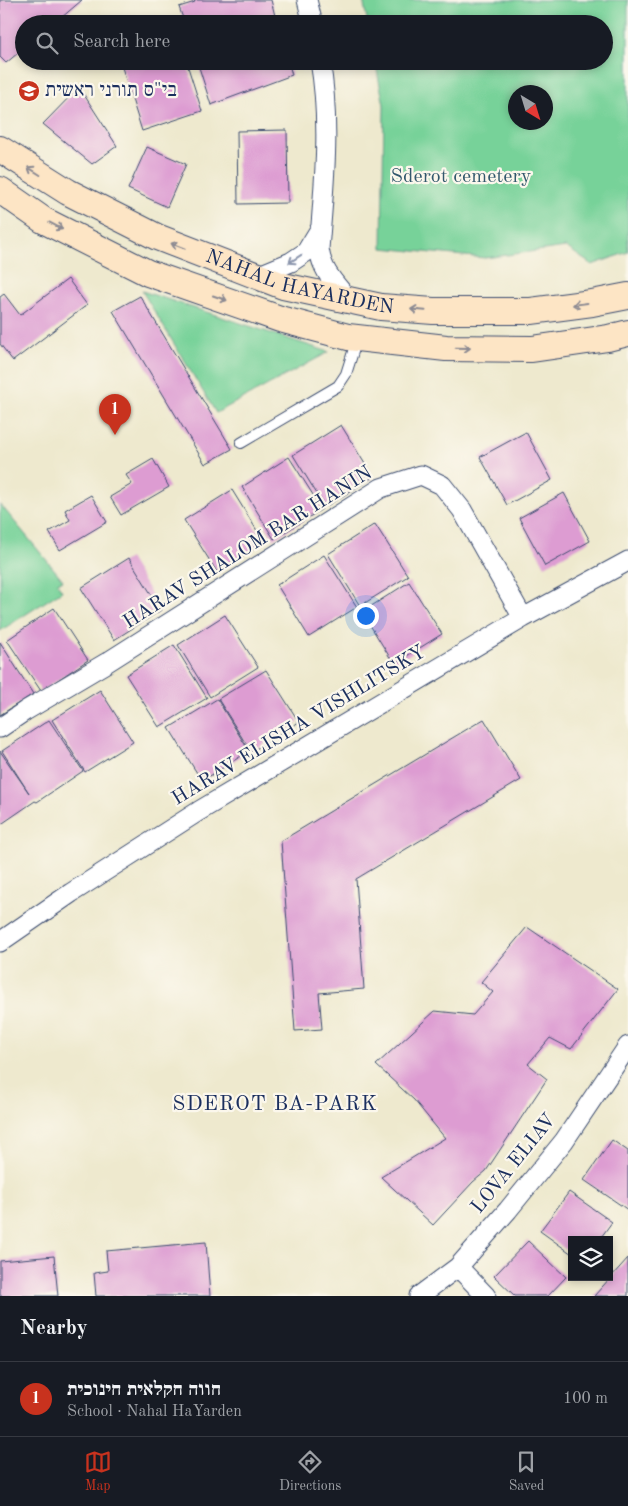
<!DOCTYPE html>
<meta charset="utf-8">
<style>
body{margin:0;font-family:"Old Standard TT","Frank Ruhl Libre",serif;background:#20242c;color:#f1f3f6}
.controls{position:absolute;right:15px;bottom:15px;display:grid;overflow:hidden;border-radius:0px;box-shadow:0 2px 8px #0003}
.controls button{width:45px;height:45px;display:grid;place-items:center;padding:0;border:0;border-bottom:1px solid #363941;background:#171b24;color:#f1f3f6;font:25px sans-serif}
.compass{position:absolute;left:508px;top:85px;width:45px;height:45px;border-radius:50%;background:#171b24;box-shadow:0 2px 8px #0003;rotate:142deg}
.you{position:absolute;left:365px;top:615px;width:18px;height:18px;margin:-12px;border:4px solid #fff;border-radius:50%;background:#1a73e8;box-shadow:0 0 0 8px #1a73e833}
.badge{display:grid;place-items:center;width:32px;height:32px;border-radius:50%;background:#c8321e;color:#fff;font-size:16px;font-weight:700}
.pin{position:absolute;translate:-50% -41px;filter:drop-shadow(0 1px 2px #0008)}
.pin::after{content:'';position:absolute;top:26px;width:18px;height:15px;background:inherit;clip-path:polygon(0 0,100% 0,50% 100%)}
.list{margin:0;padding:0;list-style:none}
h2{display:flex;justify-content:space-between;align-items:center;height:65px;margin:0;padding:0 20px;font-size:21px}
h2 small{font-size:16px;font-weight:400;color:#9ea1a6}
.list li{display:grid;grid-template-columns:32px 1fr auto;gap:15px;align-items:center;box-sizing:border-box;height:75px;padding:0 20px;border-top:1px solid #363941}
.list b{display:block;font-size:19px;white-space:nowrap}
.list p{margin:0;font-size:16px;white-space:nowrap;color:#9ea1a6}
.list em{font-size:16px;font-style:normal;color:#9ea1a6}
.icon{flex:none;width:28px;height:28px;fill:none;stroke:currentColor;stroke-width:2;stroke-linecap:round;stroke-linejoin:round}
.map{position:relative;flex:none;width:628px;height:1296px;overflow:hidden}
.search{position:absolute;background:#171b24;box-shadow:0 2px 8px #0003;left:15px;right:15px;top:15px;height:55px;display:flex;align-items:center;gap:12px;box-sizing:border-box;padding:0 18px;border-radius:28px;color:#9ea1a6;font-size:19px}
.sheet{height:140px;background:#171b24}
nav{display:flex;justify-content:space-around;align-items:center;box-sizing:border-box;height:70px;border-top:1px solid #363941;background:#171b24;font-size:14px;color:#9ea1a6}
nav a{display:grid;justify-items:center;gap:2px}
nav .on{color:#c8321e}
.map>svg:first-child{display:block}
.green{fill:#77d299;stroke:#49807c;fill-rule:evenodd}
.building{fill:#dd9cd2}
.lines{fill:none;stroke-linecap:round;stroke-linejoin:round}
.lane-casing{stroke:#3b4b6f;stroke-width:12}
.street-casing{stroke:#3b4b6f;stroke-width:21}
.secondary-casing{stroke:#3b4b6f;stroke-width:28}
.lane{stroke:#fff;stroke-width:10}
.street{stroke:#fff;stroke-width:19}
.secondary{stroke:#fde5c5;stroke-width:26}
.oneway{stroke:#8c8a92}
.oneway2{stroke:#8d97ae}
.labels{text-anchor:middle;dominant-baseline:central;stroke-width:4.5;stroke-linejoin:round;paint-order:stroke}
.poi-label{font-size:20px;fill:#1b2f5e;stroke:#fbf7ec;text-anchor:start}
.park-label{font-size:20px;fill:#32586d;stroke:#fbf7ec}
.street-label{font-size:20px;fill:#1b2f5e;stroke:#fbf7ec}
.neighbourhood-label{font-size:21px;letter-spacing:1px;fill:#1b2f5e;stroke:#fbf7ec}
</style>
<div class="map">
<svg width="628" height="1296" viewBox="0 0 628 1296">
<rect width="100%" height="100%" fill="#fbf7ec"/>
<filter id="ink" filterUnits="userSpaceOnUse"><feTurbulence type="fractalNoise" baseFrequency=".02" numOctaves="2"/><feDisplacementMap in="SourceGraphic" scale="10" xChannelSelector="R" yChannelSelector="G"/><feConvolveMatrix kernelMatrix="1 2 1 2 8 2 1 2 1" color-interpolation-filters="sRGB"/></filter>
<filter id="wash" filterUnits="userSpaceOnUse"><feTurbulence type="fractalNoise" baseFrequency=".0096" numOctaves="4" result="noise"/><feDisplacementMap in="SourceGraphic" scale="20" xChannelSelector="R" yChannelSelector="G"/><feGaussianBlur stdDeviation="1.12" result="paint"/><feColorMatrix in="noise" values="0 0 0 0 0 0 0 0 0 0 0 0 0 0 0 0 0 1.4 0 .05"/><feComposite in="paint" operator="in"/></filter>
<g filter="url(#wash)">
<rect width="100%" height="100%" fill="#eee9ce"/>
<path class="green" d="M363,0H628V252L592,265L566,247L485,258L382,248L384,105L375,61H604V24H368ZM516,92H546V122H516Z
M142,291L329,352L216,413Z
M0,504L63,580L57,583L62,591L0,631Z"/>
<g id="blocks">
<path class="building" d="M0,0H82L54,24H24V48L6,63L0,57Z
M194,0H271L277,24H185L179,7L195,2Z
M120,61H186L202,111L142,131Z
M197,61H288L292,75L211,105Z
M79,87L117,146L92,164L43,124Z
M287,130L288,203L238,204L237,131Z
M147,147L186,164L167,207L128,189Z
M68,279L87,305L13,361L0,344V297L4,294L20,315Z
M140,296L232,449L205,464L113,311Z
M341,425L373,477L325,507L293,455Z
M526,432L552,480L507,505L480,457Z
M289,457L322,509L274,539L242,487Z
M153,459L169,487L121,515L110,497L132,484L126,475Z
M232,490L264,542L217,572L184,520Z
M564,493L590,541L545,566L519,518Z
M91,495L107,522L60,550L49,532L70,520L65,510Z
M375,524L408,576L360,606L328,554Z
M324,555L357,607L309,637L277,585Z
M129,558L161,610L114,640L81,588Z
M409,582L442,634L394,664L362,612Z
M54,608L88,660L41,691L7,640Z
M225,615L258,667L210,697L178,645Z
M0,642L33,694L0,715Z
M174,645L207,698L159,727L126,675Z
M266,670L299,722L251,752L218,699Z
M100,690L133,742L85,772L52,720Z
M217,699L249,751L202,781L169,728Z
M484,719L521,780L356,879L364,989L319,993L322,1029L295,1031L281,841Z
M49,720L83,771L37,802L35,801L0,825V751L29,793L2,751Z
M527,927L618,989L571,1049L550,1038L528,1064L547,1079L486,1171L473,1182L433,1225L381,1177L445,1138L414,1100L376,1065L435,1011L473,1015L493,992L481,982Z
M612,1140L628,1151V1210L584,1180Z
M569,1192L612,1222L599,1240H572V1254L540,1231Z
M528,1241L566,1277L548,1296H515L494,1276Z
M206,1242L210,1296H96L94,1273L108,1271L106,1251Z
M54,1256L58,1296H0V1261Z
M628,1258V1296H594Z"/>
</g>
</g>
<g filter="url(#ink)">
<use href="#blocks" fill-opacity="0" stroke="#3b4b6f" stroke-width="1"/>
<g class="lines">
<g class="lane-casing">
<path id="lane" d="M241,443L338,386L346,374L357,339"/>
</g>
<g class="street-casing">
<path id="street" d="M307,0L313,24
M320,61C331,123 324,187 319,249C322,271 334,282 347,298
M257,276L291,262L306,252L320,229
M0,728L25,711L106,663L381,488L421,475L442,485L462,510L523,618
M0,942L71,893L199,811L523,618L628,561
M458,1267L486,1296
M419,1296L458,1267L508,1210L564,1141L628,1046"/>
</g>
<g class="secondary-casing">
<g id="secondary">
<path id="s1" d="M0,149L68,192L157,237L283,286L381,307L433,311H531L592,303L628,296"/>
<path d="M0,190L43,220L148,273L280,319L348,337L446,348L532,349L608,338L628,333"/>
</g>
</g>
<use href="#lane" class="lane"/>
<use href="#street" class="street"/>
<use href="#secondary" class="secondary"/>
</g>
<defs><path id="oneway-shaft" d="M-6 0H5M1.5-3L5.5 0L1.5 3" fill="none" stroke-width="1.6" stroke-linecap="round" stroke-linejoin="round" transform="scale(1.25)"/></defs>
<g class="oneway">
<use href="#oneway-shaft" transform="translate(34 171) rotate(-148)"/>
<use href="#oneway-shaft" transform="translate(56 226) rotate(28)"/>
<use href="#oneway-shaft" transform="translate(178 246) rotate(-159)"/>
<use href="#oneway-shaft" transform="translate(220 298) rotate(19)"/>
<use href="#oneway-shaft" transform="translate(580 304) rotate(172)"/>
<use href="#oneway-shaft" transform="translate(418 310) rotate(-175)"/>
<use href="#oneway-shaft" transform="translate(463 348) rotate(1)"/>
</g>
<use class="oneway2" href="#oneway-shaft" transform="translate(295 259) rotate(147)"/>
</g>
<defs>
<g id="school-disc" transform="scale(1.125)"><circle r="9.5" fill="#c8321e" stroke="#fbf7ec"/><path d="M0-5L7-2L0 1L-7-2ZM-4 1L0 2.5L4 1V4Q0 6-4 4Z" fill="#fff"/></g>
</defs>
<g fill-rule="evenodd">
<use href="#school-disc" x="29" y="91"/>
</g>
<g class="labels">
<g class="poi-label">
<text x="45" y="91">בי"ס תורני ראשית</text>
</g>
<g class="park-label">
<text x="461" y="177">Sderot cemetery</text>
</g>
<g class="street-label">
<text stroke="none"><textPath href="#s1" startOffset="331">NAHAL HAYARDEN</textPath></text>
<text transform="translate(248 548) rotate(-32)">HARAV SHALOM BAR HANIN</text>
<text transform="translate(299 726) rotate(-31)">HARAV ELISHA VISHLITSKY</text>
<text transform="translate(514 1164) rotate(-51)">LOVA ELIAV</text>
</g>
<g class="neighbourhood-label">
<text x="275" y="1104">SDEROT BA-PARK</text>
</g>
</g>
</svg>
<div class="controls">
<button><svg class="icon" aria-label="layers" viewBox="0 0 24 24"><path d="M12 4l9 5-9 5-9-5zM3 14l9 5 9-5"/></svg></button>
</div>
<svg class="compass" viewBox="-18 -18 36 36"><path d="M0-13l5 13h-10z" fill="#e53935"/><path d="M0 13l5-13h-10z" fill="#9ea1a6"/></svg>
<div class="you"></div>
<div class="pin badge" style="left:115px;top:435px">1</div>
<div class="search"><svg class="icon" aria-label="search" viewBox="0 0 24 24"><circle cx="10" cy="10" r="6"/><path d="M15 15l6 6"/></svg>Search here</div>
</div>
<section class="sheet">
<h2>Nearby<small></small></h2>
<ul class="list">
<li><span class="badge">1</span><div><b>חווה חקלאית חינוכית</b><p>School · Nahal HaYarden</p></div><em>100 m</em></li>
</ul>
</section>
<nav>
<a class="on"><svg class="icon" aria-label="map" viewBox="0 0 24 24"><path d="M3 6l6-2 6 2 6-2v14l-6 2-6-2-6 2zM9 4v14M15 6v14"/></svg>Map</a>
<a><svg class="icon" aria-label="directions" viewBox="0 0 24 24"><path d="M12 3l9 9-9 9-9-9zM9 14v-3h6M13 9l2 2-2 2"/></svg>Directions</a>
<a><svg class="icon" aria-label="saved" viewBox="0 0 24 24"><path d="M7 4h10v16l-5-4-5 4z"/></svg>Saved</a>
</nav>
